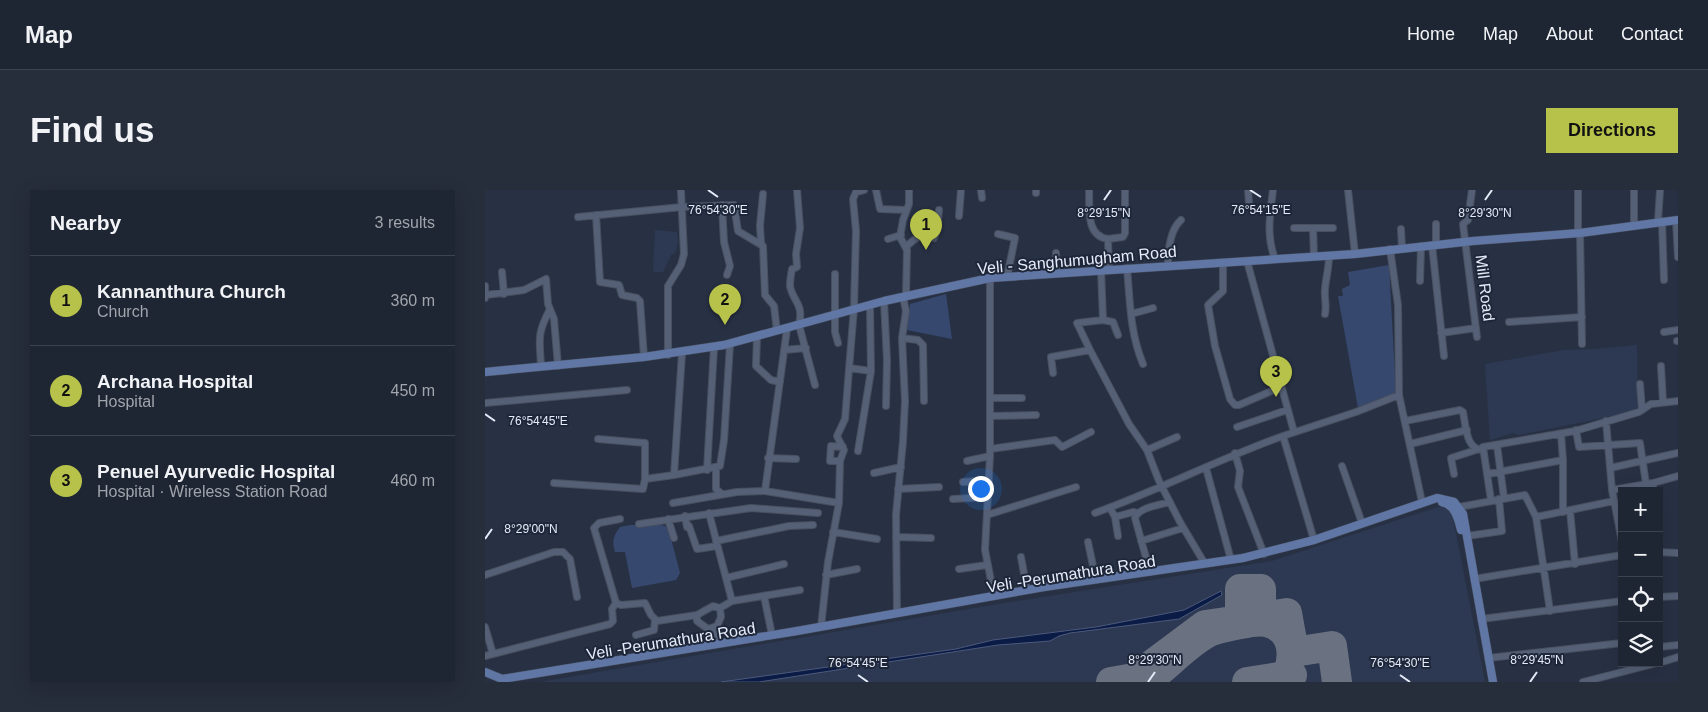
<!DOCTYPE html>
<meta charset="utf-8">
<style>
body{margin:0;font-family:Arial,sans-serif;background:#262d3b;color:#f1f3f6}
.controls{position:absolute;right:15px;bottom:15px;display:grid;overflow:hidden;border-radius:0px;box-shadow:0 5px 20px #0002}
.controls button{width:45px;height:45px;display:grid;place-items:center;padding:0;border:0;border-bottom:1px solid #3c424e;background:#1e2533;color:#f1f3f6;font:25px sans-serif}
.you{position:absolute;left:495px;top:298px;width:18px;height:18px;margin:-12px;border:4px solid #fff;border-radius:50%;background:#1a73e8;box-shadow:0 0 0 8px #1a73e833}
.badge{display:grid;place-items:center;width:32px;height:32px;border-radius:50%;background:#b6c249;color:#111;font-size:16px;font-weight:700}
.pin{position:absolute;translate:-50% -41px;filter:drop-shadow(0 1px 2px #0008)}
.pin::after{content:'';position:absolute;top:26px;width:18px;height:15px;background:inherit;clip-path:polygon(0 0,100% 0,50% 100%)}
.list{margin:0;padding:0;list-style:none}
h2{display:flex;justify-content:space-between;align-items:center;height:65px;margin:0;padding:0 20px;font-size:21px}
h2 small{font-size:16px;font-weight:400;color:#a1a5ac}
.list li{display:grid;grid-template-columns:32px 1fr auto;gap:15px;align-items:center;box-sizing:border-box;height:90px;padding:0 20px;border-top:1px solid #3c424e}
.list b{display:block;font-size:19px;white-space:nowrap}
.list p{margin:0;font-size:16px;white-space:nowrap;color:#a1a5ac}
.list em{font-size:16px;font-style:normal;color:#a1a5ac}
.icon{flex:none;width:28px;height:28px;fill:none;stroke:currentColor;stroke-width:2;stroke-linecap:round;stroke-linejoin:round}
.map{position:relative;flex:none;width:1193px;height:492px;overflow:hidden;border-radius:0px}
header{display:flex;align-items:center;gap:30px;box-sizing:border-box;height:70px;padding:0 25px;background:#1e2533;border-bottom:1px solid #3c424e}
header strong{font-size:24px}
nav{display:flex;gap:28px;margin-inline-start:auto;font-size:18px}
.intro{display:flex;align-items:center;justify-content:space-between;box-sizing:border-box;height:120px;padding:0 30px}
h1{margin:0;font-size:35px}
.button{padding:12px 22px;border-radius:0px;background:#b6c249;color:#111;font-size:18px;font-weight:700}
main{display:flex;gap:30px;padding:0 30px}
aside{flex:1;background:#1e2533;border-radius:0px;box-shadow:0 5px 20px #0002}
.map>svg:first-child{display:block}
.built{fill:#2d3952}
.green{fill:#36486d}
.water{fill:#0a1b45;stroke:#4c597b}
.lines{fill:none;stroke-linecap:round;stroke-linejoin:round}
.taxiway{stroke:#6a7282;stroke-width:12}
.runway{stroke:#6a7282;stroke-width:30}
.minor-casing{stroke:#485060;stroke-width:8}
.major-casing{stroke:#485060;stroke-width:9}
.minor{stroke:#556076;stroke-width:6}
.major{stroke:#6076a5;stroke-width:8}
.ticks{fill:none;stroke:#e5ebf8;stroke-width:2}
.labels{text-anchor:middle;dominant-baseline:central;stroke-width:4;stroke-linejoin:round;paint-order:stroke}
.street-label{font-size:16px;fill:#e5ebf8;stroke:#1e273a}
.ticks-label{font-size:12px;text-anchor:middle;fill:#e5ebf8;stroke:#1e273a;stroke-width:4;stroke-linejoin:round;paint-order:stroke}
</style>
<header>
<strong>Map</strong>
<nav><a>Home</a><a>Map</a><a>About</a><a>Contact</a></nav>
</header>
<div class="intro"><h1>Find us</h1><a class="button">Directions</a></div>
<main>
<aside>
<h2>Nearby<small>3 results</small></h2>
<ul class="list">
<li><span class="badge">1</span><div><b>Kannanthura Church</b><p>Church</p></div><em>360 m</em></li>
<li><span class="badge">2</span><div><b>Archana Hospital</b><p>Hospital</p></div><em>450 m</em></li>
<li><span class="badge">3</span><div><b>Penuel Ayurvedic Hospital</b><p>Hospital · Wireless Station Road</p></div><em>460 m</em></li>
</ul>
</aside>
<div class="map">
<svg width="1193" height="492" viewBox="0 0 1193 492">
<rect width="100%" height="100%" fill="#283144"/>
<path class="built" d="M170,40L192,42L193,52L190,63L186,65L178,82H168Z
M1152,155L1153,221L1034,245L1028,243L1005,250L1000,174L1079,160L1110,159Z
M956,316L967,323L1000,492H55L513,414L787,371Z"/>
<path class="green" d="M904,75L911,204L873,218L853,106H858L857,99L865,95L863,82Z
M461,104L467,149L422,140L425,114Z
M145,335H176L183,337L195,383L191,390L147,398L140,362H130C127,352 128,346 135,337Z"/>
<path class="water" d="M736,401L737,405L694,429L585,443L574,446L565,451L513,455L274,492H236L471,459L508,450L611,437L699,420Z"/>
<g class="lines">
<path class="taxiway" d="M675,492C691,480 713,456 731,449C740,446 772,439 780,441C805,447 800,479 786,492"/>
<path class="runway" d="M626,492L649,488L720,435L755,430V399H776V427L802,423L809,462L847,456L852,492
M762,492L807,485"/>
<g class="minor-casing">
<path id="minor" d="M312,0L315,38L311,64L312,77L307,79C306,84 305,91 305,96C308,112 319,113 314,135L330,195
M391,0L395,19L421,20
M496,0L497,8
M551,0V3
M604,0C605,17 600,46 623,49
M763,0L764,13
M788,0C785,24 781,46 790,69
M863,0L870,64
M987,0L983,30L978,34L992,147
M237,15L239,52L245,76L242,85
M111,25L115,92L134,95L137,105L152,108L155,111L159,167
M474,26L476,0
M93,27L197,17L249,15L253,41L278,56L280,105L289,116L292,141
M1191,30L1193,67
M1173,31L1175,0
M1177,31L1179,90
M1149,34V0
M809,38H848
M828,38L829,66
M916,39L917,58
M1093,43V0
M1095,43L1097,154
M513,44L530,48L522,87
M403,49L416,45
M276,52L275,36L278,4
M947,55L959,166
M951,55V34
M421,57C430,48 436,43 449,48L452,40L454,20
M905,59L913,115L914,205L937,312
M571,63L572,83
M762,71L809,242
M738,73V101L723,115L730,156L745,209L750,215H754L796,197
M683,76C683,61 685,40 696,30
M642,78C645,111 645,143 658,174
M624,79L623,49L638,47L640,43V0
M17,82L19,104
M350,84V142L353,153
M505,88V266L500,360L509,406
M935,91L936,56
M0,96V108
M1,105L39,100L61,89L63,114L69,129L73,176
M421,106L422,60L415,47L418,30L424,14V0
M399,111L402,170L401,216
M646,124L668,118
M840,124C842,115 839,108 840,99C841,87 844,78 844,66
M618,130L628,132L633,145
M1024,132L1097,127
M1179,142L1193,140
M956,143L991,138
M272,147L271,176L286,190L295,192
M417,148L433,150L438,155L439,211
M1192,151H1193
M299,160L321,158
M605,160L592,133L618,130L616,79
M183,165V96L196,75L199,64L196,1
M1176,176L1178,212
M56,177C55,149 51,146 65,119
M364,178L386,181
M568,183L566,167L605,160L644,234L662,260L674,291L695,332L720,374
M1155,194L1157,220
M505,208H537
M0,213L142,200
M505,226L551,225
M920,231L975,220L978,222C981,237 981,260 998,260V257L1090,241L1154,222L1166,214L1193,211
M1121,231L1127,300
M752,237L802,220
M1091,240L1094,257L1155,253L1161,294
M1076,244L1078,270V322
M113,249L160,253V289
M925,254L982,240
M1012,255L1019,308
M998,257L1006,310
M505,259L570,250L577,257L606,242
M662,260L692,247
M373,261L386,181L385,116
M750,263L755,281L753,297L779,364
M283,268L311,269
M355,271H345L346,256L358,257
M482,271L505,266
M857,276L877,333
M231,278V299L237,304
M721,278L746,370
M1125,278L1193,263
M222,280L229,157
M389,283L416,277
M969,284L966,268L991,260
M1003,284L1078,270
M189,285L235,276L239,250L245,154
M478,292L504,290
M69,293L158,299L160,289L189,285L197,163
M1168,293V301
M413,299L454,297
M280,301L302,139
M468,309L503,307
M188,313L252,302L280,301L354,313L343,372L336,437
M354,313L355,271L359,260L352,246L360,229L369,118L371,41L368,9L371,2L379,0
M974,317L1040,305L1051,327L1129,311
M625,318L630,327L633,346
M1085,320L1090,374
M224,323L247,411
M610,323C674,300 734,269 798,246
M502,325L591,297
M200,326L202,337L204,336L212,359L232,356
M630,327L648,322L652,323
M1051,327L1065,421
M135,329L114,333L109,338L131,413L136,415L160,413L166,425L172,431L212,425
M183,329L189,348
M154,334L266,318L333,323
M348,342L392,349
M982,346L1017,341L1014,309
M411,347L446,348
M829,350L798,246L871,222L914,205
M231,351L304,336L328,335
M656,351L698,338
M603,352L611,390
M1137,352L1127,300L1168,293L1193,286
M1174,362L1193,363
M536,367L542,400
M474,379L502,375
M665,382L650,328C654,317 675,315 685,312
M0,385L69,362H78L85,369L92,407
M341,385L372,379
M241,388L299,374
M989,389L1137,365
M279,406L287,445
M1174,407L1193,406
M228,416L235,418L236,427L232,436L223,439L212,431V425Z
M235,418L247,411L315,400
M412,423L411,325L418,251L420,211L417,148L421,121L418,107
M996,429L1137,411
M0,437L8,464
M227,438L232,453
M151,445L169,440L170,430
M1174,457L1193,455
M0,466L125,434L128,431L127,419L131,413
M1003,468L1137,453
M1174,473L1193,467
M1098,492L1172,473"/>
</g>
<g class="major-casing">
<path id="major" d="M0,182L159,167L239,155L399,111L505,88L870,64L988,51L1095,43L1193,30
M957,312C970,315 973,328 976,340
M0,482L17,489L312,441L559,397L758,368L829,350L952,308L969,312L978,324L1008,492"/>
</g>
<use href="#minor" class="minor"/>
<use href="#major" class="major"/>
</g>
<path class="ticks" d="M223,0L233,7M765,0L776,7M619,10L626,0M1000,10L1007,0M0,224L10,231M0,349L7,339M373,485L383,492M915,485L925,492M663,492L670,482M1045,492L1052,482"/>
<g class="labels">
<g class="street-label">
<text transform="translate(592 70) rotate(-5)">Veli - Sanghumugham Road</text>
<text transform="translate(1000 98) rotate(83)">Mill Road</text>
<text transform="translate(586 384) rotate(-9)">Veli -Perumathura Road</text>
<text transform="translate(186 451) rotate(-9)">Veli -Perumathura Road</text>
</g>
</g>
<g class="ticks-label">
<text x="233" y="24">76°54'30"E</text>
<text x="776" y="24">76°54'15"E</text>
<text x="619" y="27">8°29'15"N</text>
<text x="1000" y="27">8°29'30"N</text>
<text x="53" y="235">76°54'45"E</text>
<text x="46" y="343">8°29'00"N</text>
<text x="670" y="474">8°29'30"N</text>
<text x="1052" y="474">8°29'45"N</text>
<text x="373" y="477">76°54'45"E</text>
<text x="915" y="477">76°54'30"E</text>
</g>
</svg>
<div class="controls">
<button>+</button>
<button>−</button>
<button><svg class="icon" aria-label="locate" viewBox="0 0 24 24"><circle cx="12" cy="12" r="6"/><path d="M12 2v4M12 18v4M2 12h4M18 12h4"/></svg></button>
<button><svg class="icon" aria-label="layers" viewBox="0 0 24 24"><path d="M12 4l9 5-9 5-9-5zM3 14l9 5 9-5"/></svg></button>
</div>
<div class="you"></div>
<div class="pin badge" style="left:441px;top:60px">1</div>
<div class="pin badge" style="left:240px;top:135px">2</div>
<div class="pin badge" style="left:791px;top:207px">3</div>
</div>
</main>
